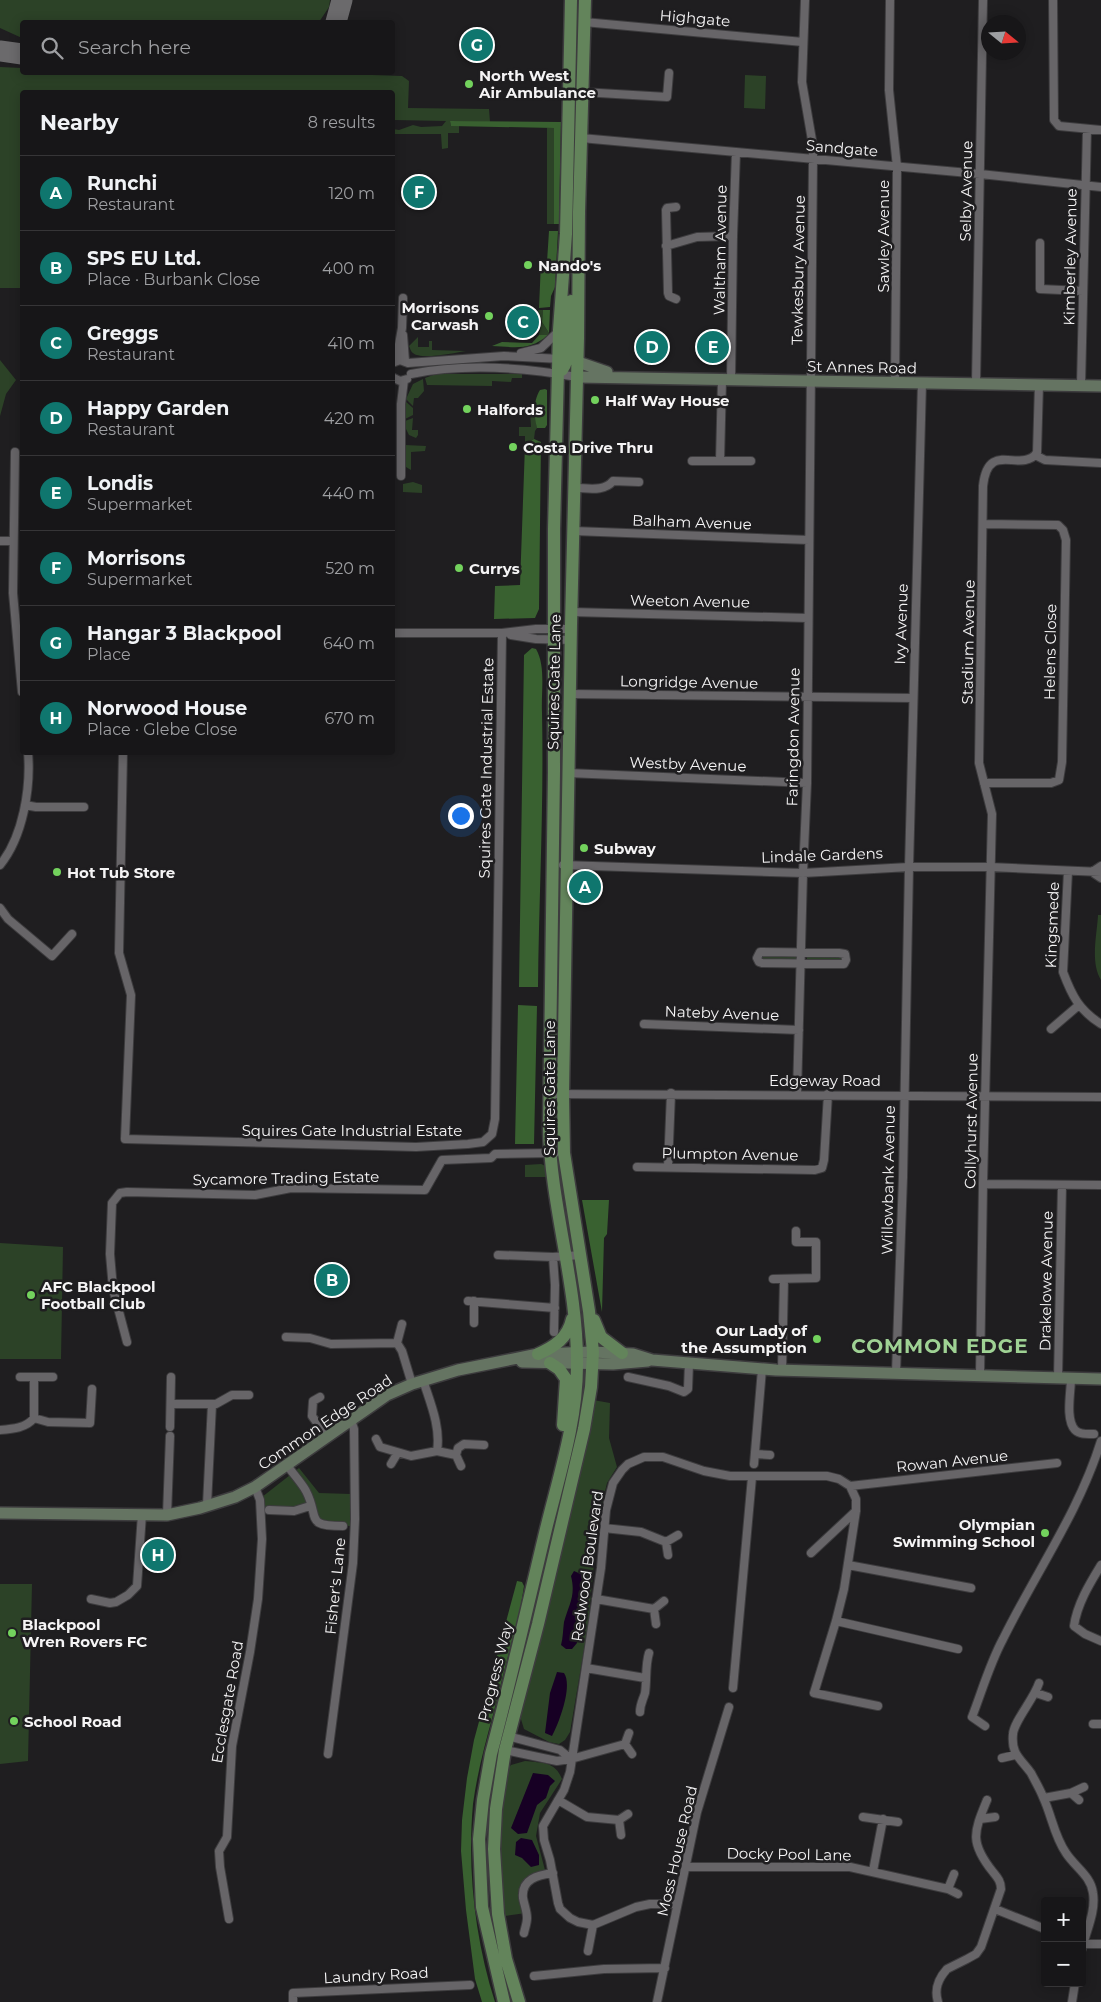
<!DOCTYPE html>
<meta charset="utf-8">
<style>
body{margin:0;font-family:Montserrat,sans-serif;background:#201f21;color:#f1f3f6}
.controls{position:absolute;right:15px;bottom:15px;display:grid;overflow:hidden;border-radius:5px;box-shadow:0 2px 12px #0003}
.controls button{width:45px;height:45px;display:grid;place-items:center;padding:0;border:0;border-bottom:1px solid #363537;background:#171618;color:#f1f3f6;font:25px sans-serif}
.compass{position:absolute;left:981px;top:15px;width:45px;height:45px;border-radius:50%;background:#171618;box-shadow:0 2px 12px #0003;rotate:108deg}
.you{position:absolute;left:460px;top:815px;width:18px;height:18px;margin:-12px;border:4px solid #fff;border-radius:50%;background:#1a73e8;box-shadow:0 0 0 8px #1a73e833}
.badge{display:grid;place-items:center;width:32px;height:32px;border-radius:50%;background:#0f766e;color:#fff;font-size:16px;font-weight:700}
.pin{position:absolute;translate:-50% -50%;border:2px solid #fff;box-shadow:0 1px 5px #0006}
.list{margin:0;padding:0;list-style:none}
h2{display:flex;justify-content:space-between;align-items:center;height:65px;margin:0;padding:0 20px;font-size:21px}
h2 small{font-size:16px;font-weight:400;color:#9e9fa2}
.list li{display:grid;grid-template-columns:32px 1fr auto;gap:15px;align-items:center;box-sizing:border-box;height:75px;padding:0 20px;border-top:1px solid #363537}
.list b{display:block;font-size:19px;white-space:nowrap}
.list p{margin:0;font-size:16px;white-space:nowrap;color:#9e9fa2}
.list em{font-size:16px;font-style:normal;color:#9e9fa2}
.icon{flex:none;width:28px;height:28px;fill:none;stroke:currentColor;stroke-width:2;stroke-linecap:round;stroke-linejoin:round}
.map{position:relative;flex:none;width:1101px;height:2002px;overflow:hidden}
.search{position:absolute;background:#171618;box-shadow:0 2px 12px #0003;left:20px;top:20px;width:375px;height:55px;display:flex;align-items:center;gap:12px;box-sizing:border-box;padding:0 18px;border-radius:5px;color:#9e9fa2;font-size:19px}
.panel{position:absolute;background:#171618;box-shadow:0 2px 12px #0003;left:20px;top:90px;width:375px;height:665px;border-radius:5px}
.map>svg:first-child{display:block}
.green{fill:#2c4227}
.forest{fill:#396130}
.water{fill:#170024}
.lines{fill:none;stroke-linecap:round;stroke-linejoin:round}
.taxiway{stroke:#6b6a6c;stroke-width:21}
.street-casing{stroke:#3d3c3e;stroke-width:10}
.secondary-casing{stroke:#3d3c3e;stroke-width:14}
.primary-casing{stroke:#3d3c3e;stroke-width:15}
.street{stroke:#676568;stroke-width:8}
.secondary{stroke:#657462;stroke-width:11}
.primary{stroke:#63845b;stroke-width:12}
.poi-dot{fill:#73d25d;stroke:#1f1e20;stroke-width:2}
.labels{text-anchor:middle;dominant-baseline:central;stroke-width:5;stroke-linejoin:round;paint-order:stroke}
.street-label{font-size:15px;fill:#f5f4f5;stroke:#1f1e20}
.poi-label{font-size:15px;font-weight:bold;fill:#f5f4f5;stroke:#1f1e20;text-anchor:start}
.district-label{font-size:20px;font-weight:bold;letter-spacing:1px;fill:#9fd294;stroke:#1f1e20}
</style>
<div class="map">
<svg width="1101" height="2002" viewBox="0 0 1101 2002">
<rect width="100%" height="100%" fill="#1f1e20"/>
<path class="green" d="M0,0H330L329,7L319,22H22V38L0,28Z
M0,67L22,68V72H285L402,76L409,81L408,108L489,109L490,122L450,121L451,126H459V133H448V148L442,149L441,134H393V129L399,130L413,125L421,127L442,126L446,121L393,120L392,92H22V288H0Z
M745,75L766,76L765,109L744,108Z
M547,128H555L554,224H547Z
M538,310H543L542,322L549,333L548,335H539L542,322Z
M418,337V347H429V341H432V350L466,351C455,353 420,360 413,353C411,352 410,348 409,346Z
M0,360L16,380L6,394L0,416Z
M436,374H522V378H512L511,382L492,381V386L427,385L425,378Z
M423,379L424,391L418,398H414L413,406L406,399L413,384Z
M405,401L413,408V415L405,419Z
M530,410H535L537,428L535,431L534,439L525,445V436H519V427H531Z
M413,418L412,430H418V435L416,438L409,435L406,429L405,421Z
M405,445L426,446L425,451L411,452V470L406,467Z
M413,482L422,485V493L403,492V484Z
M1098,915H1101V980C1090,962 1097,935 1098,915Z
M796,952V964L762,963L757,955Z
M807,952L839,953L846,960L807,964Z
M541,1164L546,1166L549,1177H525V1165Z
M0,1243L63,1247L61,1359H0Z
M593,1400L610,1403L609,1438L617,1467L607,1483L598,1520L588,1626L570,1732L565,1740L559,1744L549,1742L524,1729L520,1716Z
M299,1468L319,1493L351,1494L350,1526L323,1525L310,1506L294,1511L264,1510L262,1497Z
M0,1584H32L28,1761L0,1764Z
M525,1761C542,1763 555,1761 562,1779L540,1813L536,1836L546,1874L525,1885L526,1913L505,1916L499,1862L500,1818L506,1771L511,1765Z"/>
<path class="forest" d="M450,121L561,122L559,224H554V128L451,126Z
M549,231H558L555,287L551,296L550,307L539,308L541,262H547Z
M543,310H550L549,333L542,322Z
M539,335H548C530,351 515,347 492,346L502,342L532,343Z
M545,389L547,390V425L545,428H537C534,416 533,401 540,390Z
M534,439L541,442L539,609L535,618L494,619L495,586L520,585L525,445Z
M532,648L536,649C546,666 541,692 542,712C544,804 539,896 538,987H519L524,655Z
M518,1005L537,1006L534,1144H515Z
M582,1200H609L607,1234L604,1238L602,1312Z
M517,1581L522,1582L524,1586L521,1605C512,1642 502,1678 493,1715C485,1744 477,1774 473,1804C467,1870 475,1939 495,2002H482L475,1979L466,1910L461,1851L462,1820L467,1778L474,1740Z"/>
<path class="water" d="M574,1571L583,1575L585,1590L582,1598L577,1643L572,1649H566L561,1645C563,1638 563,1629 564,1622C569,1604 576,1596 571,1576Z
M557,1672L564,1673C573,1686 559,1723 552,1736L545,1733L550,1693Z
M533,1773L548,1775L555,1781L550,1786L546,1798L537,1805L527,1833L518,1834L511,1828Z
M521,1838L532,1840L539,1855V1865L531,1867L522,1858L515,1855L516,1842Z"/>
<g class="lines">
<path class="taxiway" d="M336,22L342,0
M0,51L22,54"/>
<g class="street-casing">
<path id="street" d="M890,0L889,90L897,167L895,382
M1053,0L1054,120L1059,126L1101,130
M584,22L803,42
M582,92L667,97L669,73
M581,138L980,174L1101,187
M1040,243V289L1083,291
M666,246L697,237L733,236
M676,299L669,296L668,293L666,210L667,208L676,207
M403,335L405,361
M521,353L541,348L559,331
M396,361L402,328L403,298
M392,363L400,360L408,363L504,356L561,359
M411,374C466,363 522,367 577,377
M392,377L400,381L407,379
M731,380L733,236L736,152
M976,383L983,0
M1081,385L1087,129
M15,452L13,593L22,692
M1035,455L1045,460L1101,463
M692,461H751
M720,461L722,380
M401,476V404L404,380
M575,488C588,488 604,492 613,481L639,482
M574,531L809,540
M0,541H13
M571,612L808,618
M392,633H502L536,629H571
M511,635L536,639L571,640
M569,694L913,698
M123,752L119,953L131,995L125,1139L416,1147L468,1144L483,1142L492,1134L495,1119L502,633
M568,773L807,783
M984,783H1051L1059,780L1062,762L1066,540L1063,530L1058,525L984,524
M25,805L36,807H84
M0,865C23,837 31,788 28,752
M563,865L803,873L909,867H990L1101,872
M1101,866L1092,872L1101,878
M1068,871L1063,972C1072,996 1079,1010 1101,1024
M0,908L8,919L52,956L72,934
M760,952L839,953L845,954L846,960L844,964H839L762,963L759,962L757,958Z
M644,1024L799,1030
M1051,1029L1079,1005
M549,1094L1101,1097
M797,1094L803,873L807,783L813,159V146L802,82L805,0
M637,1167L815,1170L822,1168L824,1160L828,1094
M668,1167L671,1093
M983,1184L1101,1185
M498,1255L553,1257L581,1255
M553,1257L555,1285L554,1332
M773,1279L816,1278V1242H796V1231
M468,1301L555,1308
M474,1323V1301
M286,1337L310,1338L331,1344L397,1343L402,1351L412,1384
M127,1342L113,1289L110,1254L112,1203L120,1193L127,1192L255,1195L291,1188L425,1190L442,1160L491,1158L495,1154L555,1153
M397,1343L402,1324
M782,1370L784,1279
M896,1373L903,1177L909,867L922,382
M980,1375L983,1184L992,814L979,763L983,486C988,439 1020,474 1037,453L1039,384
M20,1377H53
M628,1377L669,1386L684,1392L688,1389L689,1363
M1058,1378L1062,1185
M1071,1378C1071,1392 1065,1419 1075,1430C1080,1435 1088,1434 1094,1434
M423,1380C430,1402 441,1427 437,1451
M320,1397L313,1401L312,1416L327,1437
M171,1404H216L232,1395H249
M34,1418V1377
M170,1427L171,1377
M0,1430C13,1429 26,1428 34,1418L48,1422L90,1423L92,1389
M376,1439L380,1447L411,1456L437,1451L456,1455L458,1448L464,1444L484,1445
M755,1454L770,1455
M456,1455L461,1466
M391,1464L397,1454
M754,1464L762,1369
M287,1465C293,1474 301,1482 306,1491C320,1518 304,1526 343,1526
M850,1486L1057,1463
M207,1505L212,1404
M269,1510L294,1511L310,1506
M167,1515L170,1436
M604,1528L641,1532L666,1542L678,1535
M666,1542L668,1555
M811,1553L856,1511
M848,1565L971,1588
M1101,1565C1090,1583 1077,1604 1074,1626L1085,1634L1101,1641
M91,1599L110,1603L116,1602L128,1595L137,1586L142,1514
M596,1599L654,1609L656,1624
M654,1609L664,1601
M836,1621L958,1649
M586,1668L645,1678
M1039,1683C1034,1699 1014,1721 1013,1734C1011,1754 1020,1758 1031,1773C1035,1781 1040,1789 1043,1797C1052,1816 1054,1836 1066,1853C1075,1867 1091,1876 1093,1893C1096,1912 1086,1931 1082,1949
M733,1688L752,1477
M1036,1693L1048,1697
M640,1712C640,1704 643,1700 645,1693C647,1680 645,1666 649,1653
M1093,1724H1101
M985,1726L972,1717C982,1691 990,1663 1003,1639C1036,1572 1079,1512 1101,1441
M508,1736L560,1750L571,1759
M625,1744L629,1733
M505,1750L557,1761L571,1759L625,1744L632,1754
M328,1754L353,1563L355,1519L354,1429L351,1420
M1002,1758L1015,1755
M1071,1793L1079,1800
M1044,1798L1071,1793L1084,1787
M558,1800L587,1817L619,1820L621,1835
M863,1817L898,1822
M980,1819L995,1817
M619,1820L628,1814
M686,1867H850L948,1889L958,1894
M873,1871L883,1819
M948,1889L954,1874
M672,1904H650L636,1907L593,1925L578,1922L570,1918L560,1909L558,1903L550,1860L544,1840L543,1826L564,1790L570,1772L601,1568L606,1510L613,1483L622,1470L628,1464L644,1457H663L704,1471L730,1476H827L839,1479L850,1486L856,1499V1511L844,1589L836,1621L814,1693L878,1706
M995,1909L1045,1929
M229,1919L220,1867L219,1851L227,1837L232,1746L250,1652L258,1599L262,1539L260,1500L255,1487
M524,1933C525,1928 527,1923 527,1918C527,1911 524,1904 523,1898C521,1879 538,1875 553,1873
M1082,1944H1101
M588,1951L593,1925
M534,1976L604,1969L665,1968
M293,2002V1993L470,1985
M657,2002L697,1812L729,1707
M938,2002C934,1989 938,1979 947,1969L967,1959L976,1954L981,1947L1001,1889C1001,1881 997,1877 993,1872C969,1842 974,1832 987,1800
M1072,2002L1075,1983"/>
</g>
<g class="secondary-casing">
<path id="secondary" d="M578,362L607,372
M577,377L1101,386
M522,1362L613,1364L648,1361
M0,1513L167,1515L200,1508L235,1497L255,1487L387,1395L412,1384L458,1370L538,1354L593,1352L633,1354L652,1360L776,1370L1101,1379"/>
</g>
<g class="primary-casing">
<path id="primary" d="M562,370C573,355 570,320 571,301
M594,1320L601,1337L622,1353
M538,1354C554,1347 568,1338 572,1319
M550,1363L559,1369L566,1379L563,1425
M504,2002L482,1907L479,1839L483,1800L491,1754C511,1679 528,1604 546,1529C559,1476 577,1421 577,1366C578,1286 551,1208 549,1129L554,772V529L559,330L566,234L571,0
M519,2002L506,1959L498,1914L494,1849L496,1809L505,1750L538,1624L584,1429L591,1387L593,1352L589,1311L564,1153L563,1094L571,625L578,338L579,212L585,0"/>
</g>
<use href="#street" class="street"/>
<use href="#secondary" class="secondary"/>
<use href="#primary" class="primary"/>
</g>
<g class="poi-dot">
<circle cx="469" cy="84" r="5"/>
<circle cx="528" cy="265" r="5"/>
<circle cx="489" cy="316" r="5"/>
<circle cx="595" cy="400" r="5"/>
<circle cx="467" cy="409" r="5"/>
<circle cx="513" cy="447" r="5"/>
<circle cx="459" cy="568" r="5"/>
<circle cx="584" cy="848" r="5"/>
<circle cx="57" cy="872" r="5"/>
<circle cx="31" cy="1295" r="5"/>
<circle cx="817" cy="1339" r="5"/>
<circle cx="1045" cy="1533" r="5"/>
<circle cx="12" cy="1633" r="5"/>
<circle cx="14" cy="1721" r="5"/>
</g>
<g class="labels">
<g class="street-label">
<text transform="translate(695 18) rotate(5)">Highgate</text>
<text transform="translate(842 148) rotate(5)">Sandgate</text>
<text transform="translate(966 191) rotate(-89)">Selby Avenue</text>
<text transform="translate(883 236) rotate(-90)">Sawley Avenue</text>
<text transform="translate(720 250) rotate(-89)">Waltham Avenue</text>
<text transform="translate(1070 257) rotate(-89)">Kimberley Avenue</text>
<text transform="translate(798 270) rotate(-89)">Tewkesbury Avenue</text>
<text transform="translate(862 367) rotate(1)">St Annes Road</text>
<text transform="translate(692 522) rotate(2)">Balham Avenue</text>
<text transform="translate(690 601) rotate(1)">Weeton Avenue</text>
<text transform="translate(901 624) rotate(-88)">Ivy Avenue</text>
<text transform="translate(968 642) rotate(-89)">Stadium Avenue</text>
<text transform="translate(1050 652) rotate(-89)">Helens Close</text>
<text transform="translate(554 682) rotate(-89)">Squires Gate Lane</text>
<text transform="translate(689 682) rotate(1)">Longridge Avenue</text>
<text transform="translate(793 737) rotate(-89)">Faringdon Avenue</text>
<text transform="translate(688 764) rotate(2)">Westby Avenue</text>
<text transform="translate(486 768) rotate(-89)">Squires Gate Industrial Estate</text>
<text transform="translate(822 855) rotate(-2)">Lindale Gardens</text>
<text transform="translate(1052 925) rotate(-88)">Kingsmede</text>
<text transform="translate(722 1013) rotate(2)">Nateby Avenue</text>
<text x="825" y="1080">Edgeway Road</text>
<text transform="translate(549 1088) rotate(-90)">Squires Gate Lane</text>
<text transform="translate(971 1121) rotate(-89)">Collyhurst Avenue</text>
<text x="352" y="1130">Squires Gate Industrial Estate</text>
<text transform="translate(730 1154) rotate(1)">Plumpton Avenue</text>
<text transform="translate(286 1178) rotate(-1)">Sycamore Trading Estate</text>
<text transform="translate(888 1180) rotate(-89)">Willowbank Avenue</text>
<text transform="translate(1046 1281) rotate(-89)">Drakelowe Avenue</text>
<text transform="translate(325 1422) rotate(-34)">Common Edge Road</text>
<text transform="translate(952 1461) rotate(-6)">Rowan Avenue</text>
<text transform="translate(587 1566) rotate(-82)">Redwood Boulevard</text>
<text transform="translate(335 1586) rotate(-84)">Fisher's Lane</text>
<text transform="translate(495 1672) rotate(-76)">Progress Way</text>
<text transform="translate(227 1702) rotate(-80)">Ecclesgate Road</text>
<text transform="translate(677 1851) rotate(-77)">Moss House Road</text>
<text transform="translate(789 1854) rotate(1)">Docky Pool Lane</text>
<text transform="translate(376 1975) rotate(-3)">Laundry Road</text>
</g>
<g class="poi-label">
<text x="479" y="75">North West<tspan x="479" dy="17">Air Ambulance</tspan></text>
<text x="538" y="265">Nando's</text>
<text x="479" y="307" text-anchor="end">Morrisons<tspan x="479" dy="17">Carwash</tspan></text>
<text x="605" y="400">Half Way House</text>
<text x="477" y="409">Halfords</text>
<text x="523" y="447">Costa Drive Thru</text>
<text x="469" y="568">Currys</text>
<text x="594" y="848">Subway</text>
<text x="67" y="872">Hot Tub Store</text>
<text x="41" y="1286">AFC Blackpool<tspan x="41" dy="17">Football Club</tspan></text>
<text x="807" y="1330" text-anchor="end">Our Lady of<tspan x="807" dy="17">the Assumption</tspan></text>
<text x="1035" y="1524" text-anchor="end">Olympian<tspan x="1035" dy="17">Swimming School</tspan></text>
<text x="22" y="1624">Blackpool<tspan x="22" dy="17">Wren Rovers FC</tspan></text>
<text x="24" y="1721">School Road</text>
</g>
<g class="district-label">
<text x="940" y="1346">COMMON EDGE</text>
</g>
</g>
</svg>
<div class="controls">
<button>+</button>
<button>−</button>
</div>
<svg class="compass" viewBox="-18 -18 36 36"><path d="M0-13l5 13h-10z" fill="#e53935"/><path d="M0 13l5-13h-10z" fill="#9e9fa2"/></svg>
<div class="you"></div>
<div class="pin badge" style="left:585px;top:887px">A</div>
<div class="pin badge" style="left:332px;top:1280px">B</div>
<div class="pin badge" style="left:523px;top:322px">C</div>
<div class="pin badge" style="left:652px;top:347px">D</div>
<div class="pin badge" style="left:713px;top:347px">E</div>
<div class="pin badge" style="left:419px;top:192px">F</div>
<div class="pin badge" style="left:477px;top:45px">G</div>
<div class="pin badge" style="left:158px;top:1555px">H</div>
<div class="search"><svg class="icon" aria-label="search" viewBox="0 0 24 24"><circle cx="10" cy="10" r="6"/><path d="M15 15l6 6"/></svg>Search here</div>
<section class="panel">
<h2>Nearby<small>8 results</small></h2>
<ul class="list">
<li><span class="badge">A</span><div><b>Runchi</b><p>Restaurant</p></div><em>120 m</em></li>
<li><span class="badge">B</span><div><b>SPS EU Ltd.</b><p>Place · Burbank Close</p></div><em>400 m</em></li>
<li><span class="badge">C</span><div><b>Greggs</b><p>Restaurant</p></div><em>410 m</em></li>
<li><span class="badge">D</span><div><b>Happy Garden</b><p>Restaurant</p></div><em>420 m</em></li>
<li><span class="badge">E</span><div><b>Londis</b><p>Supermarket</p></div><em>440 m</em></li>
<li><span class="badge">F</span><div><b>Morrisons</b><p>Supermarket</p></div><em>520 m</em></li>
<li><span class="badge">G</span><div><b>Hangar 3 Blackpool</b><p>Place</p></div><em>640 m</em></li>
<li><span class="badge">H</span><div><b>Norwood House</b><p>Place · Glebe Close</p></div><em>670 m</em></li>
</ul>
</section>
</div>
